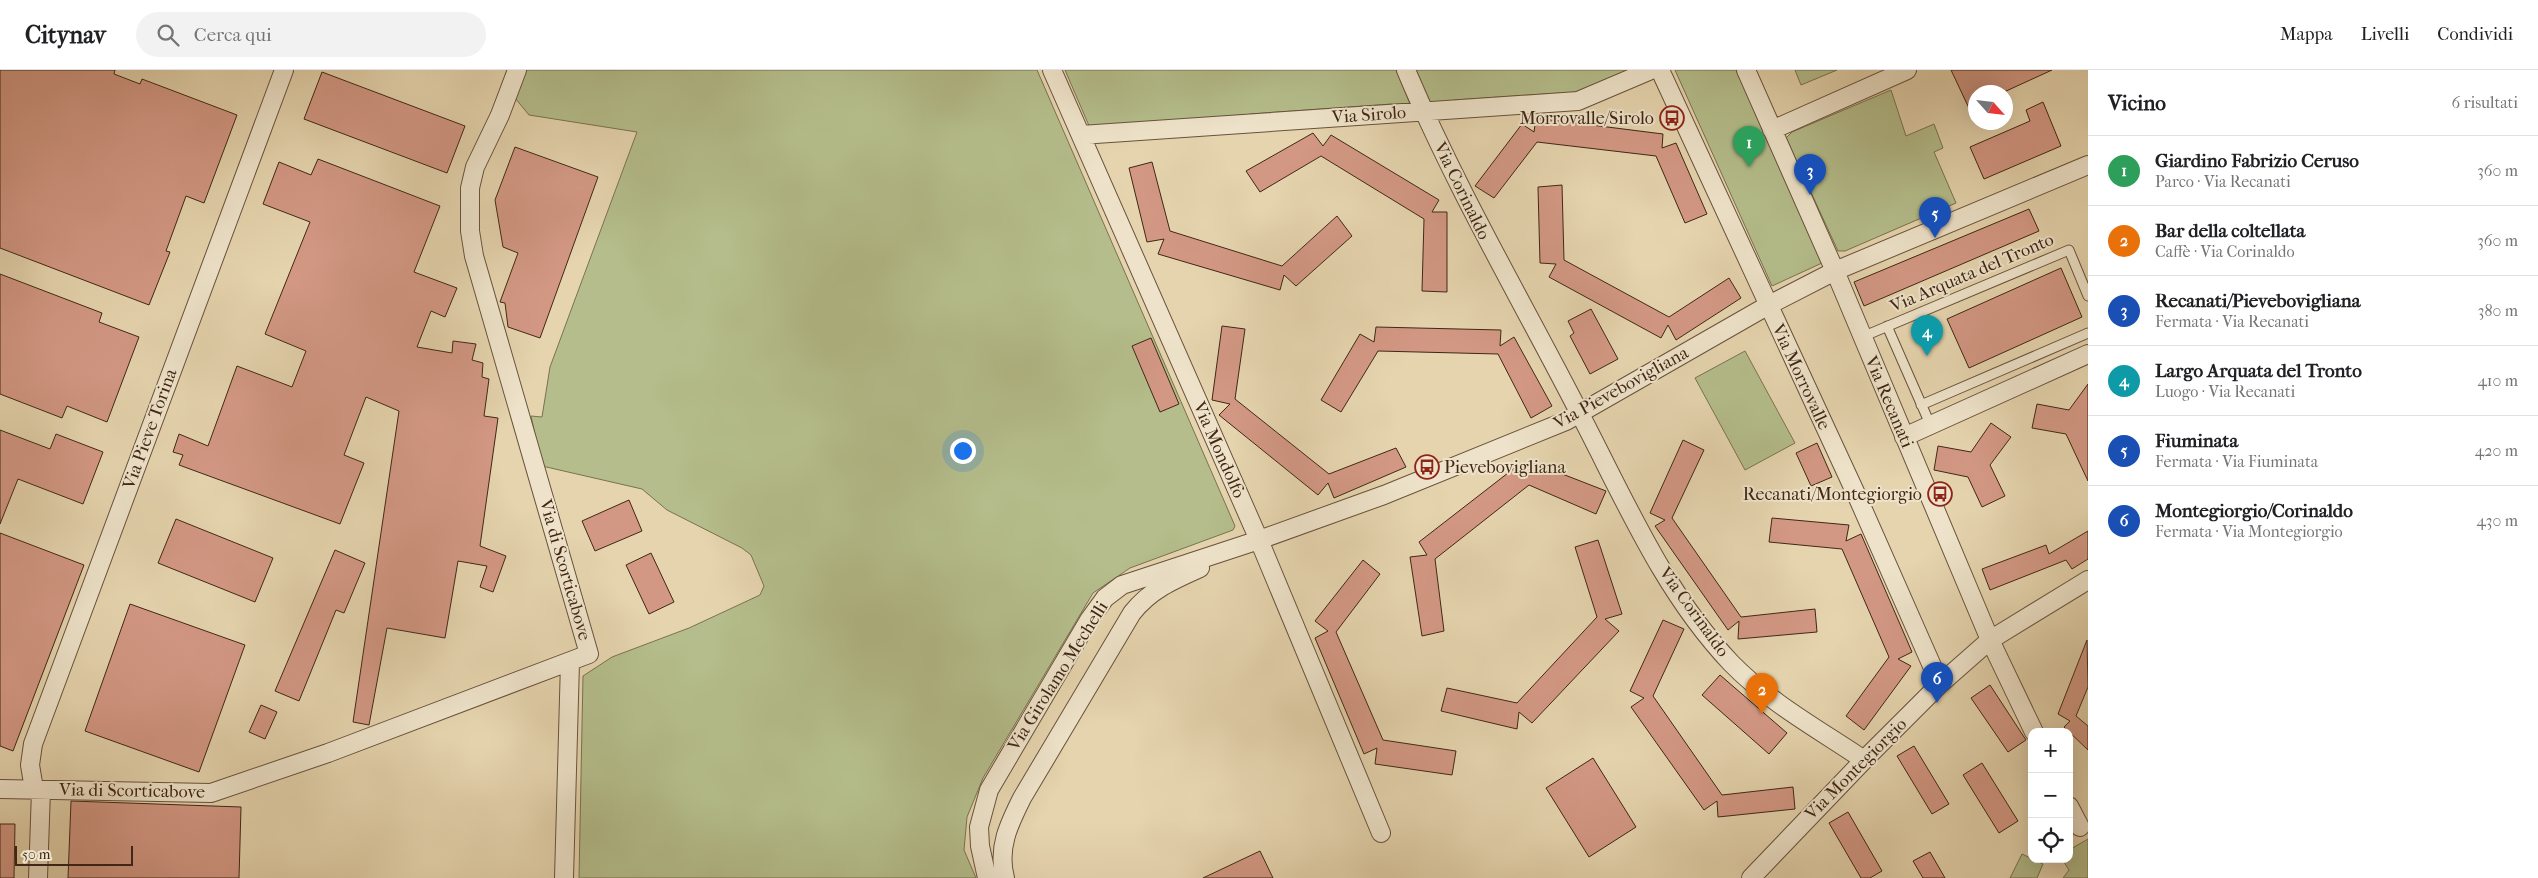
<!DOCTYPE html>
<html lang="it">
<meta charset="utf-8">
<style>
body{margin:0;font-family:"IM FELL French Canon",serif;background:#f2f2f2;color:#202124}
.controls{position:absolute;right:15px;bottom:15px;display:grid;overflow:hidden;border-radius:10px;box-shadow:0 5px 20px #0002}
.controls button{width:45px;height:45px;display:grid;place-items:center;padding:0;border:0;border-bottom:1px solid #e0e0e0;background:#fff;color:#202124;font:25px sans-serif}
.compass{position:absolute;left:1968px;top:15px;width:45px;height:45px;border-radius:50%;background:#fff;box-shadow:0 5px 20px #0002;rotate:117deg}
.scale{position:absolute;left:15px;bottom:12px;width:118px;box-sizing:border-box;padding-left:5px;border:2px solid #402716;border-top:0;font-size:14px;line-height:18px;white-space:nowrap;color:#402716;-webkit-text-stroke:4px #eee3ca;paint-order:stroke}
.you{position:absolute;left:962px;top:380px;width:18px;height:18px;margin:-12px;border:4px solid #fff;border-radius:50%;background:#1a73e8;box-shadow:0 0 0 8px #1a73e833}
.badge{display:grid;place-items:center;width:32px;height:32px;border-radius:50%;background:#2563eb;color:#fff;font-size:16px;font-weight:700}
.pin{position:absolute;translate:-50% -41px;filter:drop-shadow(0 1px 2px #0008)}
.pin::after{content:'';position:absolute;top:26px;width:18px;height:15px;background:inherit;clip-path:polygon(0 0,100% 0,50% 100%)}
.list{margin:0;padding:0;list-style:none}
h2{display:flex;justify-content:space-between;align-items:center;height:65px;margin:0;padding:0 20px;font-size:21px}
h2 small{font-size:16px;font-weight:400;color:#757577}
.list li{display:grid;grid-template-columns:32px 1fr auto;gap:15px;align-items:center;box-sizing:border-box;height:70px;padding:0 20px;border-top:1px solid #e0e0e0}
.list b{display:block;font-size:19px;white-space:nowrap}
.list p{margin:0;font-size:16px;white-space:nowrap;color:#757577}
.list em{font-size:16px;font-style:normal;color:#757577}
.icon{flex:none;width:28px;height:28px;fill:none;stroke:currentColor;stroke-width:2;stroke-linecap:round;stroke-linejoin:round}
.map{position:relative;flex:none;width:2088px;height:808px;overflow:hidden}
header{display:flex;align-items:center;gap:30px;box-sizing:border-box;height:70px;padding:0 25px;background:#fff;border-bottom:1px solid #e0e0e0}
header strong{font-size:24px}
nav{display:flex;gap:28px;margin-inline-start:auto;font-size:18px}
.search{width:350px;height:45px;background:#f2f2f2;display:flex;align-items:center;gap:12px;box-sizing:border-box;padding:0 18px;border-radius:28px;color:#757577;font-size:19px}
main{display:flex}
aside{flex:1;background:#fff}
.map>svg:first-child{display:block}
.green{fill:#b4bd8b;stroke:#7a7250}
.building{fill:#d39884;stroke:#402716}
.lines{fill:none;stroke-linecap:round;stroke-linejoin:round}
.lane-casing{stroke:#69523c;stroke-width:11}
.street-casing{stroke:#69523c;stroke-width:20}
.lane{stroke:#eee3ca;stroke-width:9}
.street{stroke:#eee3ca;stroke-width:18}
.labels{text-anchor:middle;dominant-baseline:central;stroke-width:4;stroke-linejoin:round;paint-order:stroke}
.street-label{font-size:18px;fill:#402716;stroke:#eee3ca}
.poi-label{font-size:18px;fill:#402716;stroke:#eee3ca;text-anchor:end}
</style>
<header>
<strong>Citynav</strong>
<div class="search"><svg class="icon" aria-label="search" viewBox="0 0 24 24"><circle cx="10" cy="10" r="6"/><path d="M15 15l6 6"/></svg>Cerca qui</div>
<nav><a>Mappa</a><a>Livelli</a><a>Condividi</a></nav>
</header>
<main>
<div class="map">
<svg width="2088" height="808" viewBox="0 0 2088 808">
<rect width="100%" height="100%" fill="#e5d4ae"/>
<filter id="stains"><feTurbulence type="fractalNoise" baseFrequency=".004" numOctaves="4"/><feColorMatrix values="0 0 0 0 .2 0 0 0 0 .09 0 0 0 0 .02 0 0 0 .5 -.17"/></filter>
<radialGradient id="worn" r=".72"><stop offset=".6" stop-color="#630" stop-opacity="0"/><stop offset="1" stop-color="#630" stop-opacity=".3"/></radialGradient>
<path class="green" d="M526,0H1037L1235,456L1233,460L1130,498L1093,523L983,708L967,747L964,780L976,808H579L583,606L612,587L689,558L760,525L764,516L751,485L742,478L667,440L642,419L542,396L531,346L542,347L550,297L637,62L529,45L515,28Z
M1065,0H1396L1410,34L1409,36L1393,39L1392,34L1250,44V49L1241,50V45L1090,58Z
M1416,0H1639L1581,26L1561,27L1560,23L1454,30V35L1431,34Z
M1675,0H1736L1822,193L1772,216Z
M1795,0H1837L1801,15Z
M1891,20L1906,66L1934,54L1943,78L1934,82L1956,133L1845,181H1838L1786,68L1792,62Z
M1745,281L1795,373L1745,400L1695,308Z
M2088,769V808H2063L2069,800L2062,789H2069V780Z
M2022,784L2043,794L2037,808H2010Z"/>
<path class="building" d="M0,0H115L114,4L140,14L142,9L237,45L204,133L186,126L166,181L170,182L149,235L0,178Z
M1951,0H2052L2004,22H1976V53Z
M322,2L465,56L447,103L304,49Z
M2043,32L2061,76L1984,109L1970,77L2030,51L2026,40Z
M1536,48L1663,64L1662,78L1676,73L1707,144L1685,153L1656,86L1537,72L1494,128L1475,116L1522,54L1534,62Z
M1313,63L1323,76L1331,65L1439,130L1432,142H1447V222L1422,221L1424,149L1321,86L1260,122L1246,101Z
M515,77L598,107L540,268L508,257L505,233L500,232L518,183L503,177L495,130Z
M318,89L440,136L414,202L457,218L445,247L431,241L417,277L452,283L453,271L476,274L472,290L483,293L482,307L489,309L484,346L498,348L480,476L506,486L493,522L480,517L487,496L458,491L445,568L387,558L369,655L353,652L399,341L366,327L344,385L364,393L340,454L179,395L183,385L173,382L179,364L208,376L237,296L292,317L306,281L265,264L310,152L263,134L279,92L311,105Z
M1152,92L1170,161L1282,196L1337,146L1352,166L1296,216L1284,205L1280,220L1158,184L1164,169L1147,172L1129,98Z
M1562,115L1564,190L1669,247L1729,208L1741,228L1676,270L1668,255L1661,268L1549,207L1556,194L1540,193L1538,117Z
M2029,139L2039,161L1864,236L1854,212Z
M2061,198L2082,247L1969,298L1947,249Z
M0,204L102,243L99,252L139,267L107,352L67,336L62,348L0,324Z
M1591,239L1618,289L1590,304L1570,266L1574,263L1568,251Z
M1222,256L1245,259L1235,329L1329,404L1396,378L1406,397L1334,428L1328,413L1318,425L1219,345L1230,334L1212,330Z
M1376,257L1501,260L1500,276L1514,267L1552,336L1531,348L1498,284L1378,281L1341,342L1321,330L1360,264L1374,272Z
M1151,268L1179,334L1160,342L1132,276Z
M2088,314V411L2066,364L2032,358L2037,334L2069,340Z
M1991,353L2011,367L1990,395L2005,426L1982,437L1968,407L1934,400L1938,376L1971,382Z
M0,360L50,379L56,364L103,382L83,434L18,409L0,454Z
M1683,370L1704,380L1672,448L1741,547L1815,539L1817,562L1738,569L1739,551L1728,560L1655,456L1665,450L1650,443Z
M1817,373L1832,407L1811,416L1796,383Z
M1534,393L1606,421L1596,444L1529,415L1435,489L1444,561L1422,566L1410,487L1427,485L1419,472L1517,396L1528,407Z
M629,430L642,461L595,481L582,451Z
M1772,448L1849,455L1846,471L1861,464L1912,582L1898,589L1911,596L1864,660L1846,646L1889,587L1842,479L1769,472Z
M176,449L273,488L255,532L158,493Z
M2088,461V489L2072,499L2066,490L1990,520L1982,499L2046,475L2049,484Z
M0,463L84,495L13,681L0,676Z
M1598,470L1622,544L1605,549L1619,561L1532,653L1519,642L1517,659L1441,641L1447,618L1517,633L1597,547L1575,477Z
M335,480L365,493L344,543L336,540L299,631L275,621Z
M651,483L674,532L649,544L626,495Z
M1363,490L1380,504L1336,562L1383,670L1456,681L1452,705L1375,694L1377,678L1364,684L1315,568L1328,561L1315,551Z
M130,534L245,575L199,702L85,661Z
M1663,550L1684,559L1653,626L1722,725L1793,717L1795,739L1718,747L1717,731L1704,740L1631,637L1644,628L1630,621Z
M2087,570L2088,617L2076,646L2088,656V680L2064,657L2070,651L2058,644Z
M1720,605L1787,663L1769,684L1702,625Z
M1990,615L2026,670L2008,682L1971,628Z
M261,635L277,642L265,669L249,662Z
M1914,676L1949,734L1932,744L1897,686Z
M1593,688L1636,757L1589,787L1546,718Z
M1982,693L2018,751L1999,763L1963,705Z
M71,731L241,737L239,808H68Z
M1848,742L1882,801L1870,808H1861L1829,753Z
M0,754H15L14,808H0Z
M1260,781L1273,808H1203Z
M1930,782L1945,808H1923L1913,791Z"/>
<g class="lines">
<g class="lane-casing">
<path id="lane" d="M1887,256L1930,354
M1862,267L2069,180L2088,226
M1921,335L2088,263"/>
</g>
<g class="street-casing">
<path id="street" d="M1052,0L1259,470L1381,763
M1406,0C1456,119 1521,229 1580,344C1625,430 1663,521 1731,593C1770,633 1818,659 1864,690
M1660,0L1857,426L1940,614
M1746,0L1835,201L1990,570L2034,662
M1772,60L1907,0
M1081,65L1578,31L1651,0
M1904,367L2088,284
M0,719L211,723L328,683L589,584L474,186L470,161V118L475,97L500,45L517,0
M34,719L30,695L33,674L284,0
M2069,736L2080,757
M38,808L41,720
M564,808L570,592
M987,808L980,776L979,757L989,720L1089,550L1105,528L1122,515L1259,470L1384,425L1566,351L1767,236L1835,201L2088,95
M1005,808C997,778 1009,754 1022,728L1132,543C1150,520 1173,510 1200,498
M1751,808L1864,690L1940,614L1990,570L2088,510"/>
</g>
<use href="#lane" class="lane"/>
<use href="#street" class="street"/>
</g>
<defs>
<g id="bus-ring" transform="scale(1.25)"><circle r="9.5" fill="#eee3ca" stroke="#8f2418" stroke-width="1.5"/><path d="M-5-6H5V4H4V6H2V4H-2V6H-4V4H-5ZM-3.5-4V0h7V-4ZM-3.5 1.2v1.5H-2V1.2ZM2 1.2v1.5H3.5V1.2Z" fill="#8f2418"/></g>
</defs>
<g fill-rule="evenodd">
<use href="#bus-ring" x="1672" y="48"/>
<use href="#bus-ring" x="1427" y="397"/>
<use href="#bus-ring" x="1940" y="424"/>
</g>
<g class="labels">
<g class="street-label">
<text transform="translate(1369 45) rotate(-4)">Via Sirolo</text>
<text transform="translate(1462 121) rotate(64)">Via Corinaldo</text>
<text transform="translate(1972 203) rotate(-23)">Via Arquata del Tronto</text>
<text transform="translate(1801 307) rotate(65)">Via Morrovalle</text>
<text transform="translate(1621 318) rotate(-29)">Via Pievebovigliana</text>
<text transform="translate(1889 332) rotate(67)">Via Recanati</text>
<text transform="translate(150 359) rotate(-70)">Via Pieve Torina</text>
<text transform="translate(1219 380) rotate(66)">Via Mondolfo</text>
<text transform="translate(565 500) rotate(74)">Via di Scorticabove</text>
<text transform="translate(1694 542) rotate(54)">Via Corinaldo</text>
<text transform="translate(1058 606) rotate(-58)">Via Girolamo Mechelli</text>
<text transform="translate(1856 699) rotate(-45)">Via Montegiorgio</text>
<text transform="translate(132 721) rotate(1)">Via di Scorticabove</text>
</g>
<g class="poi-label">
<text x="1654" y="48">Morrovalle/Sirolo</text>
<text x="1444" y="397" text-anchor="start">Pievebovigliana</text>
<text x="1922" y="424">Recanati/Montegiorgio</text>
</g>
</g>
<rect width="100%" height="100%" filter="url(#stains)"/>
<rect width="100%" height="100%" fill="url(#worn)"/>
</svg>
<div class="controls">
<button>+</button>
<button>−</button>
<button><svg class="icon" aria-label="locate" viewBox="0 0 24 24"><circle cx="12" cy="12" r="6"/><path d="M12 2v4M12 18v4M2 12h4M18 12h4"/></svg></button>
</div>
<svg class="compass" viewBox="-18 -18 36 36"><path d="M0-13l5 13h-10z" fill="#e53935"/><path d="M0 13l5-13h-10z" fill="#757577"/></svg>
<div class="scale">50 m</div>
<div class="you"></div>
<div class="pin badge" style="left:1749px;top:97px;background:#2e9e5b">1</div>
<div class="pin badge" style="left:1762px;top:644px;background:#e8710a">2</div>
<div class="pin badge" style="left:1810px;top:125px;background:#1a4fb4">3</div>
<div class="pin badge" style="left:1927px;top:286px;background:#0f9aa8">4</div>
<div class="pin badge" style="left:1935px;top:168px;background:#1a4fb4">5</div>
<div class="pin badge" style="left:1937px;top:633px;background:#1a4fb4">6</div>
</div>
<aside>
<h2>Vicino<small>6 risultati</small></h2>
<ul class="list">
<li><span class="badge" style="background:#2e9e5b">1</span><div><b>Giardino Fabrizio Ceruso</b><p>Parco · Via Recanati</p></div><em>360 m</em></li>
<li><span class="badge" style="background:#e8710a">2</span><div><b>Bar della coltellata</b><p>Caffè · Via Corinaldo</p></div><em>360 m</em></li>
<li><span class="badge" style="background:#1a4fb4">3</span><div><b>Recanati/Pievebovigliana</b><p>Fermata · Via Recanati</p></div><em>380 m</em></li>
<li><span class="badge" style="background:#0f9aa8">4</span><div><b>Largo Arquata del Tronto</b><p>Luogo · Via Recanati</p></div><em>410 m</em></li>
<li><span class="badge" style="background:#1a4fb4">5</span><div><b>Fiuminata</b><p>Fermata · Via Fiuminata</p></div><em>420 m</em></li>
<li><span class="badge" style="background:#1a4fb4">6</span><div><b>Montegiorgio/Corinaldo</b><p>Fermata · Via Montegiorgio</p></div><em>430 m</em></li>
</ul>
</aside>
</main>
